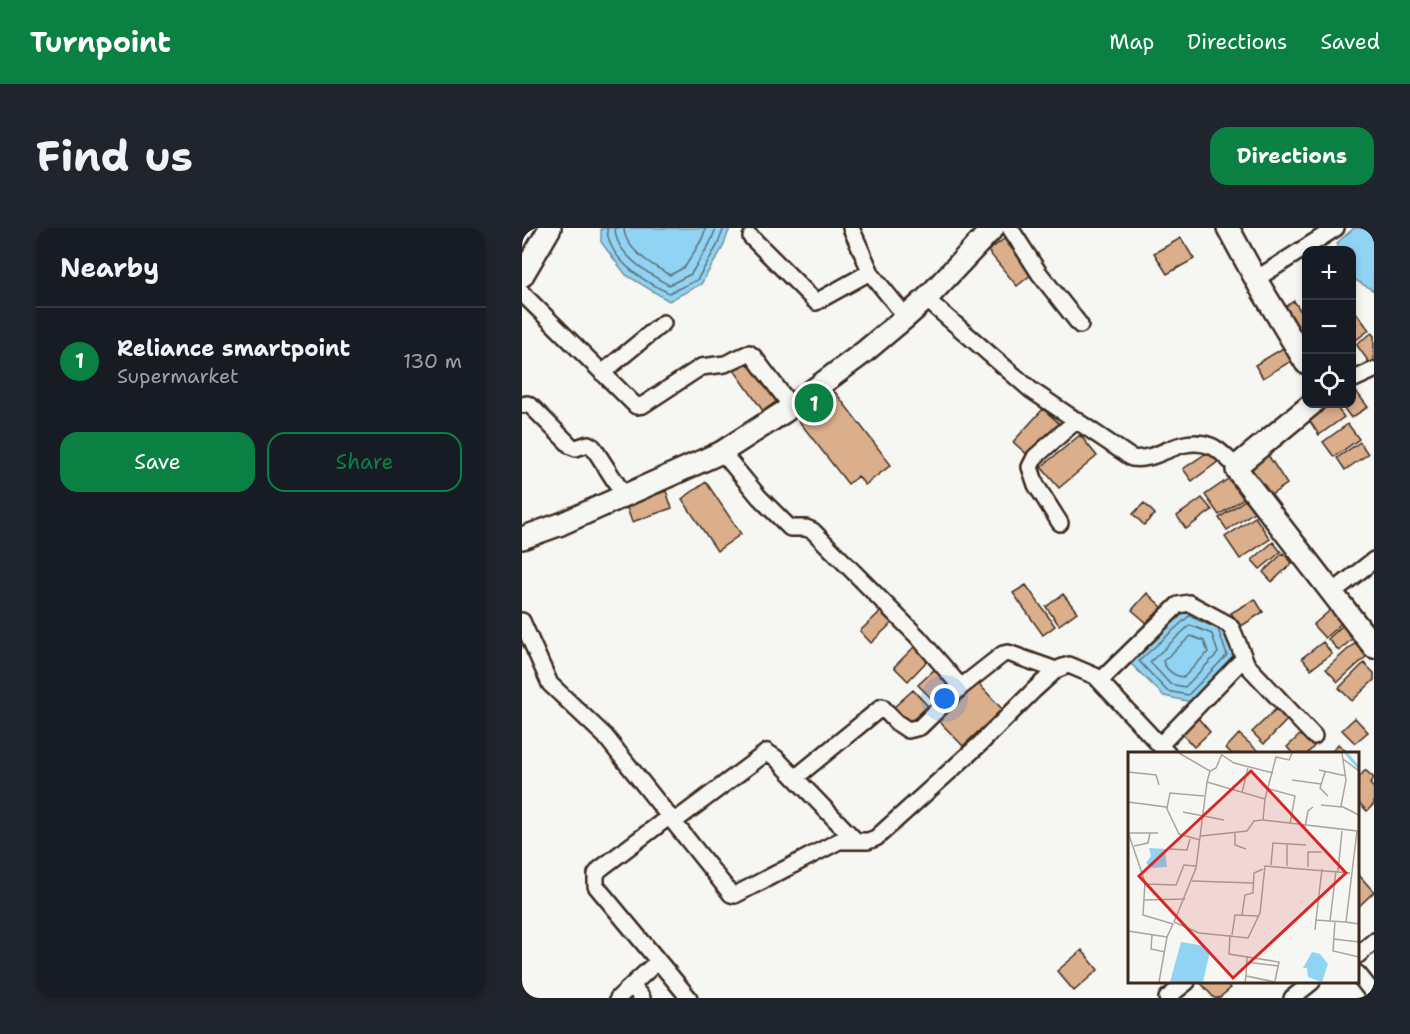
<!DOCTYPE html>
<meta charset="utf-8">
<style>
body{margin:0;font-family:"Shantell Sans",sans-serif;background:#20242c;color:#f1f3f6}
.controls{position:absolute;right:18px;top:18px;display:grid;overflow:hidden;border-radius:12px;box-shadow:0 3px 9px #0003}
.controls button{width:54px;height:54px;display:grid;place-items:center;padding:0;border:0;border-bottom:2px solid #363941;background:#171b24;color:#f1f3f6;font:30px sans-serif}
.you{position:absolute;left:423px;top:471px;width:21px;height:21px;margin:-15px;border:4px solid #fff;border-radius:50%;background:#1a73e8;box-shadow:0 0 0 9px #1a73e833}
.badge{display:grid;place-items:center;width:39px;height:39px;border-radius:50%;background:#0b8043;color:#fff;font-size:20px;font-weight:700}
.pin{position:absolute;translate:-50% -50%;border:3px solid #fff;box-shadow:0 2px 6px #0006}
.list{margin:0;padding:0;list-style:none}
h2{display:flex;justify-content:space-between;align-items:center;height:78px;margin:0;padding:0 24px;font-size:26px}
h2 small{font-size:20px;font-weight:400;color:#9ea1a6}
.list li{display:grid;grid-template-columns:39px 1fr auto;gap:18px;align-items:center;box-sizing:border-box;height:108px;padding:0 24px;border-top:2px solid #363941}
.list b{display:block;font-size:22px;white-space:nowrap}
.list p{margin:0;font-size:20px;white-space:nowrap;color:#9ea1a6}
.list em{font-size:20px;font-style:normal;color:#9ea1a6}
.actions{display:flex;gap:12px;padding:18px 24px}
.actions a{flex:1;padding:14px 0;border:2px solid #0b8043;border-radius:18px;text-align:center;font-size:21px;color:#0b8043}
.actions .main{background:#0b8043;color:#fff}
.icon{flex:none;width:33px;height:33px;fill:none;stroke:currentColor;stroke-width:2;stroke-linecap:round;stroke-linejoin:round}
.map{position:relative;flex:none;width:852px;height:770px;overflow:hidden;border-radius:18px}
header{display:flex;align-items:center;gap:36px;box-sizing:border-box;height:84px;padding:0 30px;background:#0b8043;color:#fff}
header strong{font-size:28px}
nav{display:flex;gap:33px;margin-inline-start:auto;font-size:21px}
.intro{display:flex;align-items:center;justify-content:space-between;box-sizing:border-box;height:144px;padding:0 36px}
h1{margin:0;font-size:42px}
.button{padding:15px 27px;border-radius:18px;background:#0b8043;color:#fff;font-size:21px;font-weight:700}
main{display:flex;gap:36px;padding:0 36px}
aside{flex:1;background:#171b24;border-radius:18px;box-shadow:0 3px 9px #0003}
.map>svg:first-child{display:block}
.water{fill:#91d3f3;stroke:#6f8f9e;stroke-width:1.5}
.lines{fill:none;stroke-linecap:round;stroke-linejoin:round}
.shore{stroke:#5d6e73;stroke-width:1.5}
.building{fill:#dbae8c;stroke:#3b2a1e;stroke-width:1.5}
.street-casing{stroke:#3b2a1e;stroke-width:20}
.secondary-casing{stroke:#3b2a1e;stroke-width:26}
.street{stroke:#f6f6f2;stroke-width:15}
.secondary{stroke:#f6f6f2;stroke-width:21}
.inset-river{fill:none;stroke:#91d3f3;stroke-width:3}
.inset-road{fill:none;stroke:#aba49d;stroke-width:1.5}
.view{fill:#d62828;fill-opacity:0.15;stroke:#d62828;stroke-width:3}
.inset-edge{fill:none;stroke:#3b2a1e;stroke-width:3}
</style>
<header>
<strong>Turnpoint</strong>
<nav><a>Map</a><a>Directions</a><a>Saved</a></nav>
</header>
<div class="intro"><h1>Find us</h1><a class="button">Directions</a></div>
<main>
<aside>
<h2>Nearby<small></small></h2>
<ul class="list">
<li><span class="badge">1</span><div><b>Reliance smartpoint</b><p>Supermarket</p></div><em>130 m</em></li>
</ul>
<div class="actions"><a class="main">Save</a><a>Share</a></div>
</aside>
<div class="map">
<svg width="852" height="770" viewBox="0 0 852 770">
<rect width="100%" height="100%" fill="#f6f6f2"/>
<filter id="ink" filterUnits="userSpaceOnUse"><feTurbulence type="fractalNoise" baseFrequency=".0167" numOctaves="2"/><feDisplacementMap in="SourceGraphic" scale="12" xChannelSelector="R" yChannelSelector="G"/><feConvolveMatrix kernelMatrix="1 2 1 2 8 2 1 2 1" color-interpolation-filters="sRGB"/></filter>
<g filter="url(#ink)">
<path class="water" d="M79,0H208L200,21L179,56L147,73L104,47L79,14Z
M832,0H852V63L830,50V22H817L815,15Z
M666,380L700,396L712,429L669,474L642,468L606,433Z"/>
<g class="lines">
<path class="shore" d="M85,0C86,32 121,53 147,65L175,52L195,18L202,0
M93,0C93,26 126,46 147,57L169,46L188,15L194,0
M102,0C102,20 131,38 148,47L163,39L180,11L184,0
M667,388L696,401L705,427L666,467L645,463L617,433Z
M668,397L690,406L696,425L663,459L648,456L628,434Z
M669,408L682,413L686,424L662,449C653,449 644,442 641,433Z"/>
</g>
<path class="building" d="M659,10L672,31L645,46L632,25Z
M482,11L510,46L495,58L466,23Z
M772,73L784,91V102L773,110L755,84Z
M833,83L847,102L830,115V85Z
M850,105L852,108V135L849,137L834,116Z
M763,119L771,132L741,150L733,137Z
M226,132L255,173L241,183L212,142Z
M833,162L846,179L829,190L819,176H830V165Z
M313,164L369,237L343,257L336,248L326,256L276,192Z
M809,176H812L822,189L797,207L787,192Z
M521,181L538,196L508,229L491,214Z
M826,196L837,211L812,229L801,214Z
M558,207L575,228L537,260L519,239Z
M838,214L846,226L823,242L815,230Z
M689,222L697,233L670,253L661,241Z
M746,227L765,256L746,269L726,240Z
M709,249L723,269L697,287L683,267Z
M184,254L219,306L195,323L160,271Z
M144,263L150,280L110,294L104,277Z
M680,270L690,282L664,301L655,288Z
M723,272L732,284L705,302L697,290Z
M622,275L633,286L622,297L611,286Z
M733,289L748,311L718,331L703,309Z
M751,314L759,324L738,341L730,332Z
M761,325L770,335L750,354L741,344Z
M504,357L533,398L521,407L491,365Z
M625,365L641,380L626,396L610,382Z
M541,366L555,384L537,397L524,379Z
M733,371L741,384L718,399L709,385Z
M812,379L823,392L803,410L791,397Z
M360,382L371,394L349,415L338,403Z
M821,397L833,408L817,423L806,411Z
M801,414L810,426L789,441L780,430Z
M834,414L846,427L816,454L804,441Z
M393,418L406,432L386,453L372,439Z
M842,435L852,445V452L830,473L817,460Z
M414,440L427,455L410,471L396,457Z
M456,455L480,481L441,518L416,492Z
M391,462L406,478L387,495L372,479Z
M754,481L765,492L742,516L730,504Z
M676,490L688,504L672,519L659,505Z
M833,490L846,504L833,515L820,502Z
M781,504L793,517L785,526H771L765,519Z
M717,506L735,522L732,526H710L704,520Z
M816,516L827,526H808Z
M843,542L852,550L848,556L852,560V576L845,583L836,574V551Z
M836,646L852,664L836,679Z
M560,722L576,742L552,763L535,743Z
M678,754H704L709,760L697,770H692Z"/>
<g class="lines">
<g class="street-casing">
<path id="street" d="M329,0L350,47L384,89
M488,0L517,45L558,97
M229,9L294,74L348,44
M734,51L814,0
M0,65L114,178L121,177L179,139L203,136L227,125L232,129L269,178
M404,71L509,162L610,230C638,234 657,206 689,218C698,221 707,233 715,239
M80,145L141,95
M830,152L852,142
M0,177L5,176L10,179L49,218L54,220L66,216L71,219L102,267
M200,224L237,269L268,300H284L291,303L396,409L439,459
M538,295L514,257L508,239L513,229L555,192
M811,364L852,332
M0,393L28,456L83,508L209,666L213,667L317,613H346L354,610L458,516L512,462L534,442L541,439L547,437L573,448L646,526
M578,453L656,377L667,375L706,396L710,401L725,437L792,508
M638,517L721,431
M273,550L360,479L374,494L386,502L398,499L439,459L481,426L486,425L534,442
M148,588L78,641L74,646V658L167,770
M153,593L245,524L254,530L333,612
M836,727L852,713
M836,746L852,766
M110,757L120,770
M96,770L136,733
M645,770L665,754
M770,770L790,754"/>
</g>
<g class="secondary-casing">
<path id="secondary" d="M706,0L737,57L784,135
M0,48L28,0
M790,176L716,237L715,242L852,419
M0,310L39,296L200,224L262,184L341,125L384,89L404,71L471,0"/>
</g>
<use href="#street" class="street"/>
<use href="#secondary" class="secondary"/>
</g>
</g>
<g transform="translate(606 524)">
<rect width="231" height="231" fill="#f6f6f2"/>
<path d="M21,96L37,97L39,115L23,116L18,111L23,104ZM53,190L77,194L82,199L75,230H42ZM184,200L192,202L200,212L194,230L180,225L179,216H175Z" fill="#91d3f3"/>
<path class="inset-river" d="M218,1L231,16"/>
<path class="inset-road" d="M51,1L82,19L79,30L137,47L135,68L229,79L218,170L231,172M214,1L218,28L213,54L231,63M94,3L106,11L145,21M215,7L231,19M191,18L218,24M82,19L88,16L94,2M0,20L28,23L31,33M197,20L192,36L200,44M164,28L193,32M141,37L167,44L162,72M114,40L120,16M137,47L148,5L161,8L164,1M0,50L38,55L51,82L72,88M193,53L214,55M39,56L42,41L76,44M55,60L96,68M177,75L180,59L185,55M0,80L17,130L15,163L45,172L39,185L31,230M0,81H30M107,81V93L118,97M73,84L119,79L126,69L134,68M6,94L20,91L22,81M42,97L59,98L62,87M143,113L145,91L178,93M159,114V92M180,115V100H194M208,119L202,169L218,170M210,119L214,79M64,129L125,131M17,132L48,133L56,113L68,114M16,148L57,147M114,163L117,143L125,141L126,121L135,117M188,168L194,117M207,169L205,199L231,205M46,170L71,181L120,186L132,161L137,114L222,121M46,170L68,116L79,30M187,178L188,168L202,169M0,179L39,185M24,183L23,197L37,200M102,183L101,202L151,210L147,229M104,183L107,163L130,164M206,187L231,190M118,210L151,214M118,225L119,204M117,230L118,224L147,230"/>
<path class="view" d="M123,19L218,121L105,226L11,124Z"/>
<rect width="231" height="231" class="inset-edge"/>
</g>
</svg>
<div class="controls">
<button>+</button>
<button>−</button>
<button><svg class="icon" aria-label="locate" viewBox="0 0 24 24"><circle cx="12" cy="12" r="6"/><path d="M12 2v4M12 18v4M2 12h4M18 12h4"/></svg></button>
</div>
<div class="you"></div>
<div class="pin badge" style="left:292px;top:175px">1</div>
</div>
</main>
